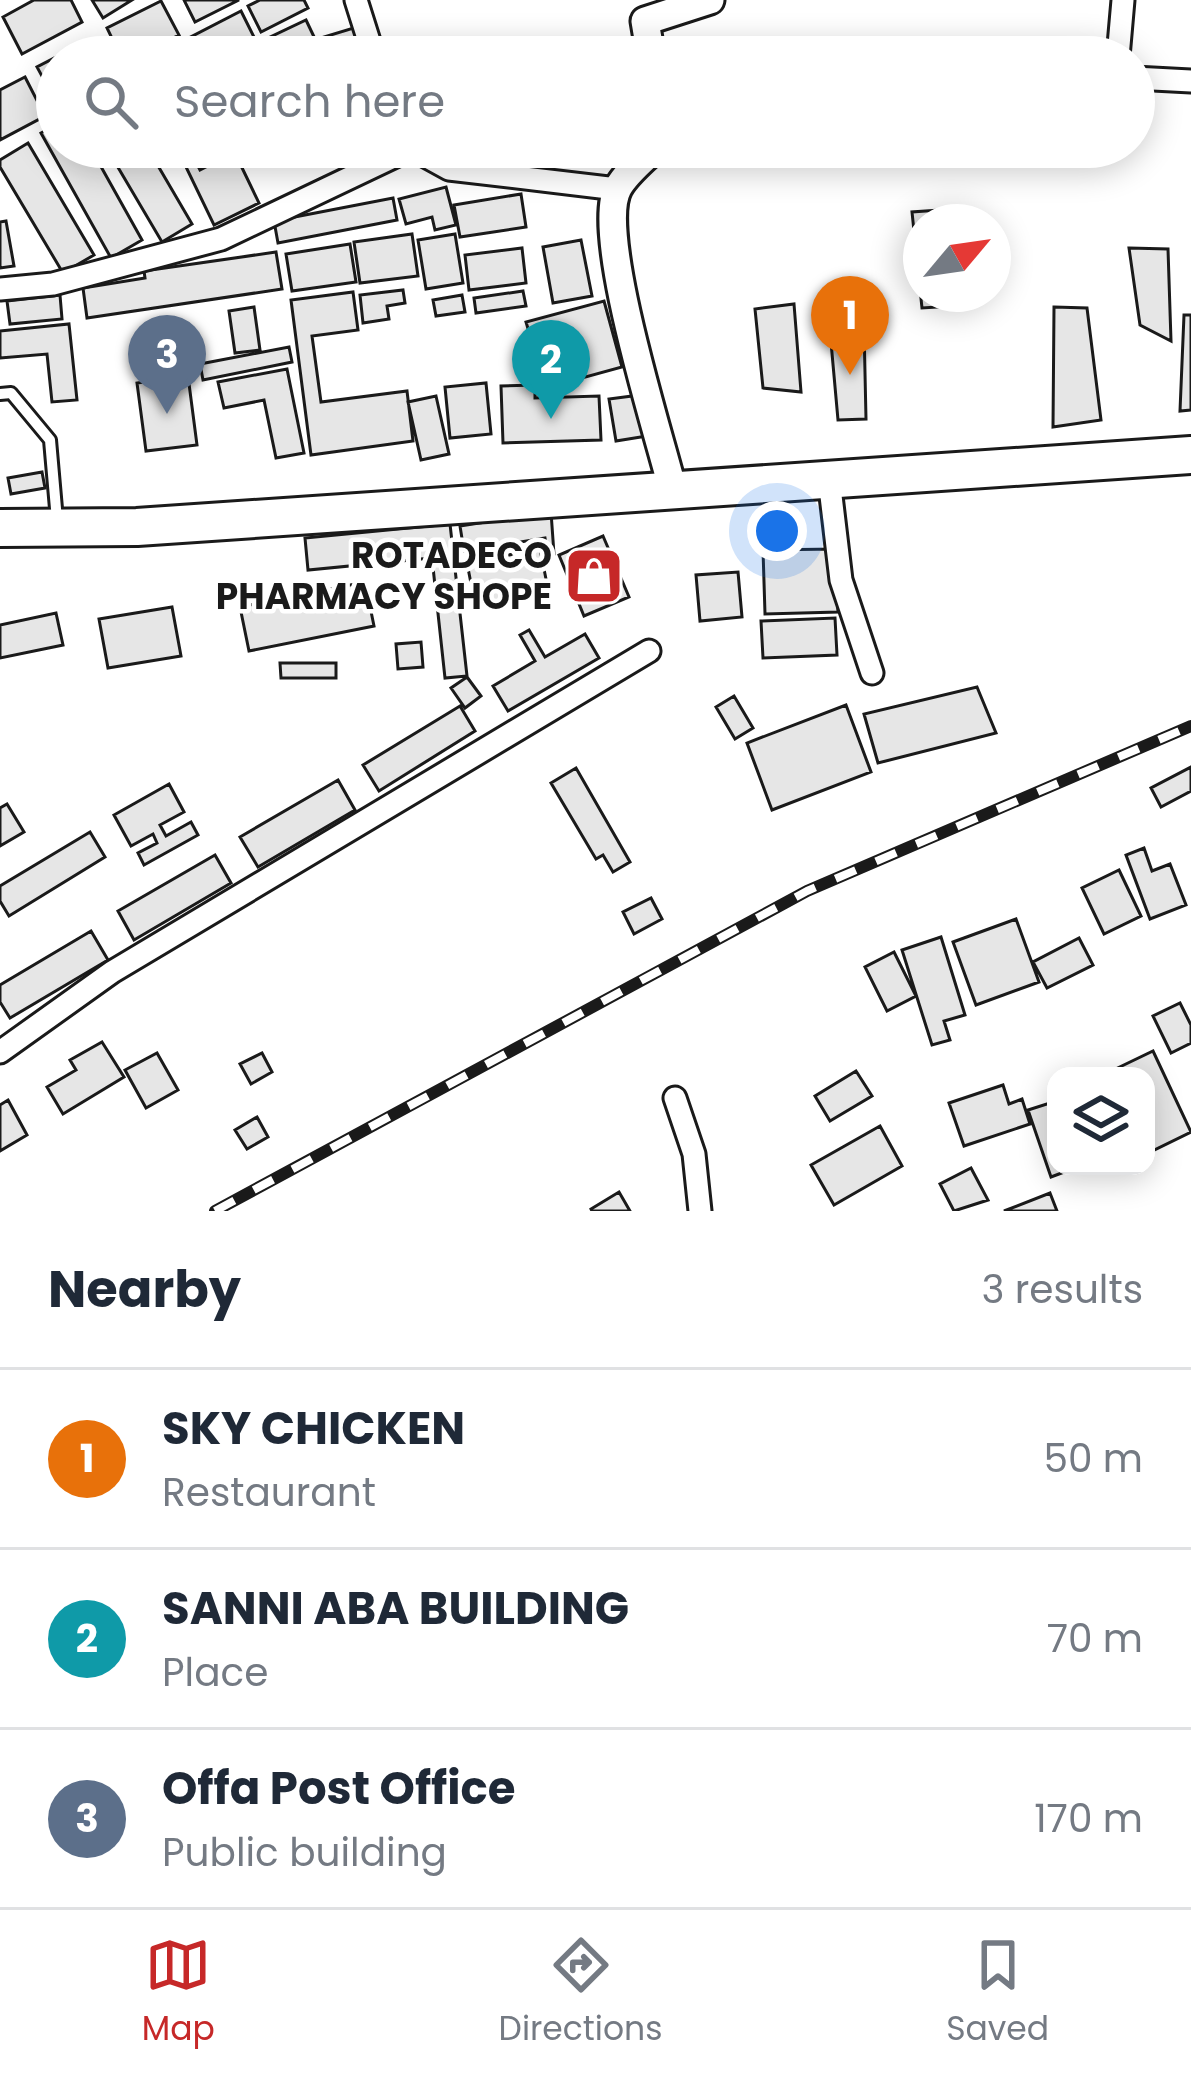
<!DOCTYPE html>
<style>
body{margin:0;font-family:Poppins,sans-serif;background:#f6f6f7;color:#1f2937}
.controls{position:absolute;right:36px;bottom:36px;display:grid;overflow:hidden;border-radius:24px;box-shadow:0 6px 30px #0003}
.controls button{width:108px;height:108px;display:grid;place-items:center;padding:0;border:0;border-bottom:3px solid #e0e1e3;background:#fff;color:#1f2937;font:60px sans-serif}
.compass{position:absolute;left:903px;top:204px;width:108px;height:108px;border-radius:50%;background:#fff;box-shadow:0 6px 30px #0003;rotate:61deg}
.you{position:absolute;left:777px;top:531px;width:42px;height:42px;margin:-30px;border:9px solid #fff;border-radius:50%;background:#1a73e8;box-shadow:0 0 0 18px #1a73e833}
.badge{display:grid;place-items:center;width:78px;height:78px;border-radius:50%;background:#c62828;color:#fff;font-size:39px;font-weight:700}
.pin{position:absolute;translate:-50% -99px;filter:drop-shadow(0 3px 6px #0008)}
.pin::after{content:'';position:absolute;top:63px;width:42px;height:36px;background:inherit;clip-path:polygon(0 0,100% 0,50% 100%)}
.list{margin:0;padding:0;list-style:none}
h2{display:flex;justify-content:space-between;align-items:center;height:156px;margin:0;padding:0 48px;font-size:51px}
h2 small{font-size:39px;font-weight:400;color:#747a83}
.list li{display:grid;grid-template-columns:78px 1fr auto;gap:36px;align-items:center;box-sizing:border-box;height:180px;padding:0 48px;border-top:3px solid #e0e1e3}
.list b{display:block;font-size:45px;white-space:nowrap}
.list p{margin:0;font-size:39px;white-space:nowrap;color:#747a83}
.list em{font-size:39px;font-style:normal;color:#747a83}
.icon{flex:none;width:66px;height:66px;fill:none;stroke:currentColor;stroke-width:2;stroke-linecap:round;stroke-linejoin:round}
.map{position:relative;flex:none;width:1191px;height:1211px;overflow:hidden}
.search{position:absolute;background:#fff;box-shadow:0 6px 30px #0003;left:36px;right:36px;top:36px;height:132px;display:flex;align-items:center;gap:30px;box-sizing:border-box;padding:0 42px;border-radius:66px;color:#747a83;font-size:45px}
.sheet{height:696px;background:#fff}
nav{display:flex;justify-content:space-around;align-items:center;box-sizing:border-box;height:168px;border-top:3px solid #e0e1e3;background:#fff;font-size:33px;color:#747a83}
nav a{display:grid;justify-items:center;gap:6px}
nav .on{color:#c62828}
.map>svg:first-child{display:block}
.building{fill:#e6e6e6;stroke:#1a1a1a;stroke-width:3}
.lines{fill:none;stroke-linecap:round;stroke-linejoin:round}
.service-casing{stroke:#1a1a1a;stroke-width:16}
.minor-casing{stroke:#1a1a1a;stroke-width:27}
.tertiary-casing{stroke:#1a1a1a;stroke-width:33}
.primary-casing{stroke:#1a1a1a;stroke-width:42}
.service{stroke:#fff;stroke-width:10}
.minor{stroke:#fff;stroke-width:21}
.tertiary{stroke:#fff;stroke-width:27}
.primary{stroke:#fff;stroke-width:36}
.rail-casing{stroke:#1a1a1a;stroke-width:12}
.rail{stroke:#fff;stroke-width:8;stroke-dasharray:22;stroke-linecap:butt}
.labels{text-anchor:middle;dominant-baseline:central;stroke-width:9;stroke-linejoin:round;paint-order:stroke}
.poi-label{font-size:36px;font-weight:bold;fill:#1a1a1a;stroke:#fff;text-anchor:end}
</style>
<div class="map">
<svg width="1191" height="1211" viewBox="0 0 1191 1211">
<rect width="100%" height="100%" fill="#fff"/>
<path class="building" d="M34,0H71L82,22L22,54L3,17Z
M92,0H132L103,18Z
M184,0H239L195,22Z
M260,0H304L308,8L261,32L248,6Z
M161,1L179,35L135,57H121L107,28Z
M241,11L255,39L220,57H191L183,41Z
M306,20L316,41L272,57L264,40Z
M360,26L370,57H330L324,37Z
M91,39L100,57H57L56,102L37,67Z
M25,77L45,116L0,140V90Z
M57,124V147H90L142,240L111,258L41,133Z
M28,143L94,255L63,273L0,167V160Z
M106,147H147L192,224L162,242Z
M232,147L259,203L214,225L186,167L196,162L200,170L221,159L216,149Z
M446,187L456,225L435,230L432,217L406,224L399,199Z
M521,194L526,227L460,237L454,205Z
M393,198L397,220L278,243L274,221Z
M954,209L956,222H921V294H967L969,305L922,308L912,212Z
M6,221L14,266L0,268V222Z
M412,234L418,276L360,283L354,242Z
M455,234L463,283L426,289L418,240Z
M581,240L592,296L553,303L543,247Z
M350,244L356,282L292,291L286,254Z
M522,248L526,283L469,290L465,255Z
M1129,248L1168,249L1171,341L1140,325Z
M276,252L282,289L87,318L83,288L145,278L144,271Z
M403,290L405,303L387,306L389,319L363,323L360,295Z
M523,291L526,306L476,313L474,298Z
M353,292L358,330L312,336L321,402L407,391L413,441L311,455L291,300Z
M60,295L62,319L10,324L7,301Z
M462,295L465,312L436,316L433,300Z
M604,301L622,367L582,378L570,332L532,342L526,322Z
M794,304L801,392L763,388L755,309Z
M254,307L260,350L235,353L229,311Z
M1054,307L1087,308L1101,420L1053,427Z
M1184,315H1191V410L1180,411Z
M69,324L77,400L52,402L47,354L0,358V331Z
M864,327L866,419L838,420L830,331Z
M289,347L292,362L203,380L200,364Z
M185,353L197,445L146,451L137,383L152,381L149,357Z
M287,369L304,453L276,458L264,400L224,408L218,382Z
M486,383L491,434L450,438L445,387Z
M535,385V398L599,396L601,440L503,443L501,386Z
M640,395L647,436L616,441L609,399Z
M436,396L449,454L421,460L408,402Z
M42,472L45,488L11,494L8,478Z
M551,512L554,554L548,555L545,538L464,551L460,526Z
M450,524L467,676L445,678L432,558L308,570L305,538Z
M603,536L629,597L584,616L559,555Z
M540,549L549,594L476,609L467,563Z
M836,549L838,612L765,614L763,550Z
M738,572L742,617L700,621L696,575Z
M365,582L374,626L249,651L240,607Z
M172,607L181,656L108,668L99,619Z
M56,613L63,645L0,658V625Z
M835,618L837,655L763,658L761,621Z
M529,630L545,657L585,634L599,658L508,711L493,686L535,661L520,635Z
M421,642L423,667L398,669L396,644Z
M280,663H336V678H281Z
M467,677L481,696L465,708L451,688Z
M977,687L996,733L878,763L864,714Z
M734,696L753,728L735,739L716,707Z
M846,705L871,772L772,810L747,743Z
M460,706L475,731L379,791L363,765Z
M1191,767V791L1161,807L1151,788Z
M576,768L630,862L613,872L603,855L596,859L551,783Z
M338,780L355,810L258,867L240,837Z
M169,784L184,812L160,825L166,836L191,822L198,835L144,865L138,853L157,843L153,834L131,846L114,815Z
M7,804L24,832L0,846V808Z
M90,832L105,857L9,916L0,901V886Z
M1144,848L1152,871L1170,864L1186,905L1150,919L1126,855Z
M215,855L231,883L134,940L118,911Z
M1119,870L1141,916L1104,934L1082,888Z
M651,898L662,919L634,934L623,912Z
M1016,919L1039,982L976,1005L953,942Z
M91,931L108,960L10,1018L0,1002V985Z
M941,937L965,1015L944,1021L950,1040L932,1045L902,950Z
M1079,938L1093,965L1047,988L1033,962Z
M894,952L916,996L887,1011L865,967Z
M1180,1003L1191,1025V1043L1171,1053L1153,1016Z
M102,1042L124,1077L63,1114L47,1087L76,1070L70,1060Z
M1153,1051L1191,1132L1146,1154V1076H1101Z
M157,1053L178,1090L146,1108L125,1070Z
M262,1053L272,1072L251,1084L240,1064Z
M856,1071L872,1096L830,1121L815,1096Z
M1003,1085L1009,1104L1022,1099L1030,1124L964,1146L949,1103Z
M8,1100L27,1135L0,1151V1105Z
M1053,1102L1056,1166L1075,1168L1051,1177L1028,1110Z
M257,1117L268,1137L247,1149L235,1130Z
M880,1126L902,1166L834,1205L811,1165Z
M971,1168L988,1200L954,1211L940,1184Z
M619,1192L630,1211H592L591,1209Z
M1050,1193L1057,1211H1004Z"/>
<g class="lines">
<g class="service-casing">
<path id="service" d="M0,394L11,393L50,440L57,520"/>
</g>
<g class="minor-casing">
<path id="minor" d="M356,0L374,57
M1118,57L1123,0
M1134,78L1191,81
M409,147L449,169L617,189
M0,289L53,284L221,239L410,149
M829,479L841,580L872,673
M0,1052L112,972L649,651
M675,1098L694,1154L700,1211"/>
</g>
<g class="tertiary-casing">
<path id="tertiary" d="M651,57L645,21L710,0
M656,147C644,159 626,173 618,188C594,232 658,431 672,487"/>
</g>
<g class="primary-casing">
<path id="primary" d="M0,528L137,527L1191,455"/>
</g>
<use href="#service" class="service"/>
<use href="#minor" class="minor"/>
<use href="#tertiary" class="tertiary"/>
<use href="#primary" class="primary"/>
<g class="rail-casing">
<path id="rail" d="M215,1211L807,891L1191,726"/>
</g>
<use href="#rail" class="rail"/>
</g>
<defs>
<g id="shop-square" transform="scale(3)"><rect x="-9" y="-9" width="18" height="18" rx="4" fill="#c62828" stroke="#fff"/><path d="M-5-2.5h2.3a2.7 3.5 0 0 1 5.4 0H5L5.5 6h-11ZM-1.5-2.5h3a1.5 2.3 0 0 0-3 0Z" fill="#fff"/></g>
</defs>
<g fill-rule="evenodd">
<use href="#shop-square" x="594" y="576"/>
</g>
<g class="labels">
<g class="poi-label">
<text x="552" y="555">ROTADECO<tspan x="552" dy="41">PHARMACY SHOPE</tspan></text>
</g>
</g>
</svg>
<div class="controls">
<button><svg class="icon" aria-label="layers" viewBox="0 0 24 24"><path d="M12 4l9 5-9 5-9-5zM3 14l9 5 9-5"/></svg></button>
</div>
<svg class="compass" viewBox="-18 -18 36 36"><path d="M0-13l5 13h-10z" fill="#e53935"/><path d="M0 13l5-13h-10z" fill="#747a83"/></svg>
<div class="you"></div>
<div class="pin badge" style="left:850px;top:375px;background:#e8710a">1</div>
<div class="pin badge" style="left:551px;top:419px;background:#0f9aa8">2</div>
<div class="pin badge" style="left:167px;top:414px;background:#5c6f8a">3</div>
<div class="search"><svg class="icon" aria-label="search" viewBox="0 0 24 24"><circle cx="10" cy="10" r="6"/><path d="M15 15l6 6"/></svg>Search here</div>
</div>
<section class="sheet">
<h2>Nearby<small>3 results</small></h2>
<ul class="list">
<li><span class="badge" style="background:#e8710a">1</span><div><b>SKY CHICKEN</b><p>Restaurant</p></div><em>50 m</em></li>
<li><span class="badge" style="background:#0f9aa8">2</span><div><b>SANNI ABA BUILDING</b><p>Place</p></div><em>70 m</em></li>
<li><span class="badge" style="background:#5c6f8a">3</span><div><b>Offa Post Office</b><p>Public building</p></div><em>170 m</em></li>
</ul>
</section>
<nav>
<a class="on"><svg class="icon" aria-label="map" viewBox="0 0 24 24"><path d="M3 6l6-2 6 2 6-2v14l-6 2-6-2-6 2zM9 4v14M15 6v14"/></svg>Map</a>
<a><svg class="icon" aria-label="directions" viewBox="0 0 24 24"><path d="M12 3l9 9-9 9-9-9zM9 14v-3h6M13 9l2 2-2 2"/></svg>Directions</a>
<a><svg class="icon" aria-label="saved" viewBox="0 0 24 24"><path d="M7 4h10v16l-5-4-5 4z"/></svg>Saved</a>
</nav>
